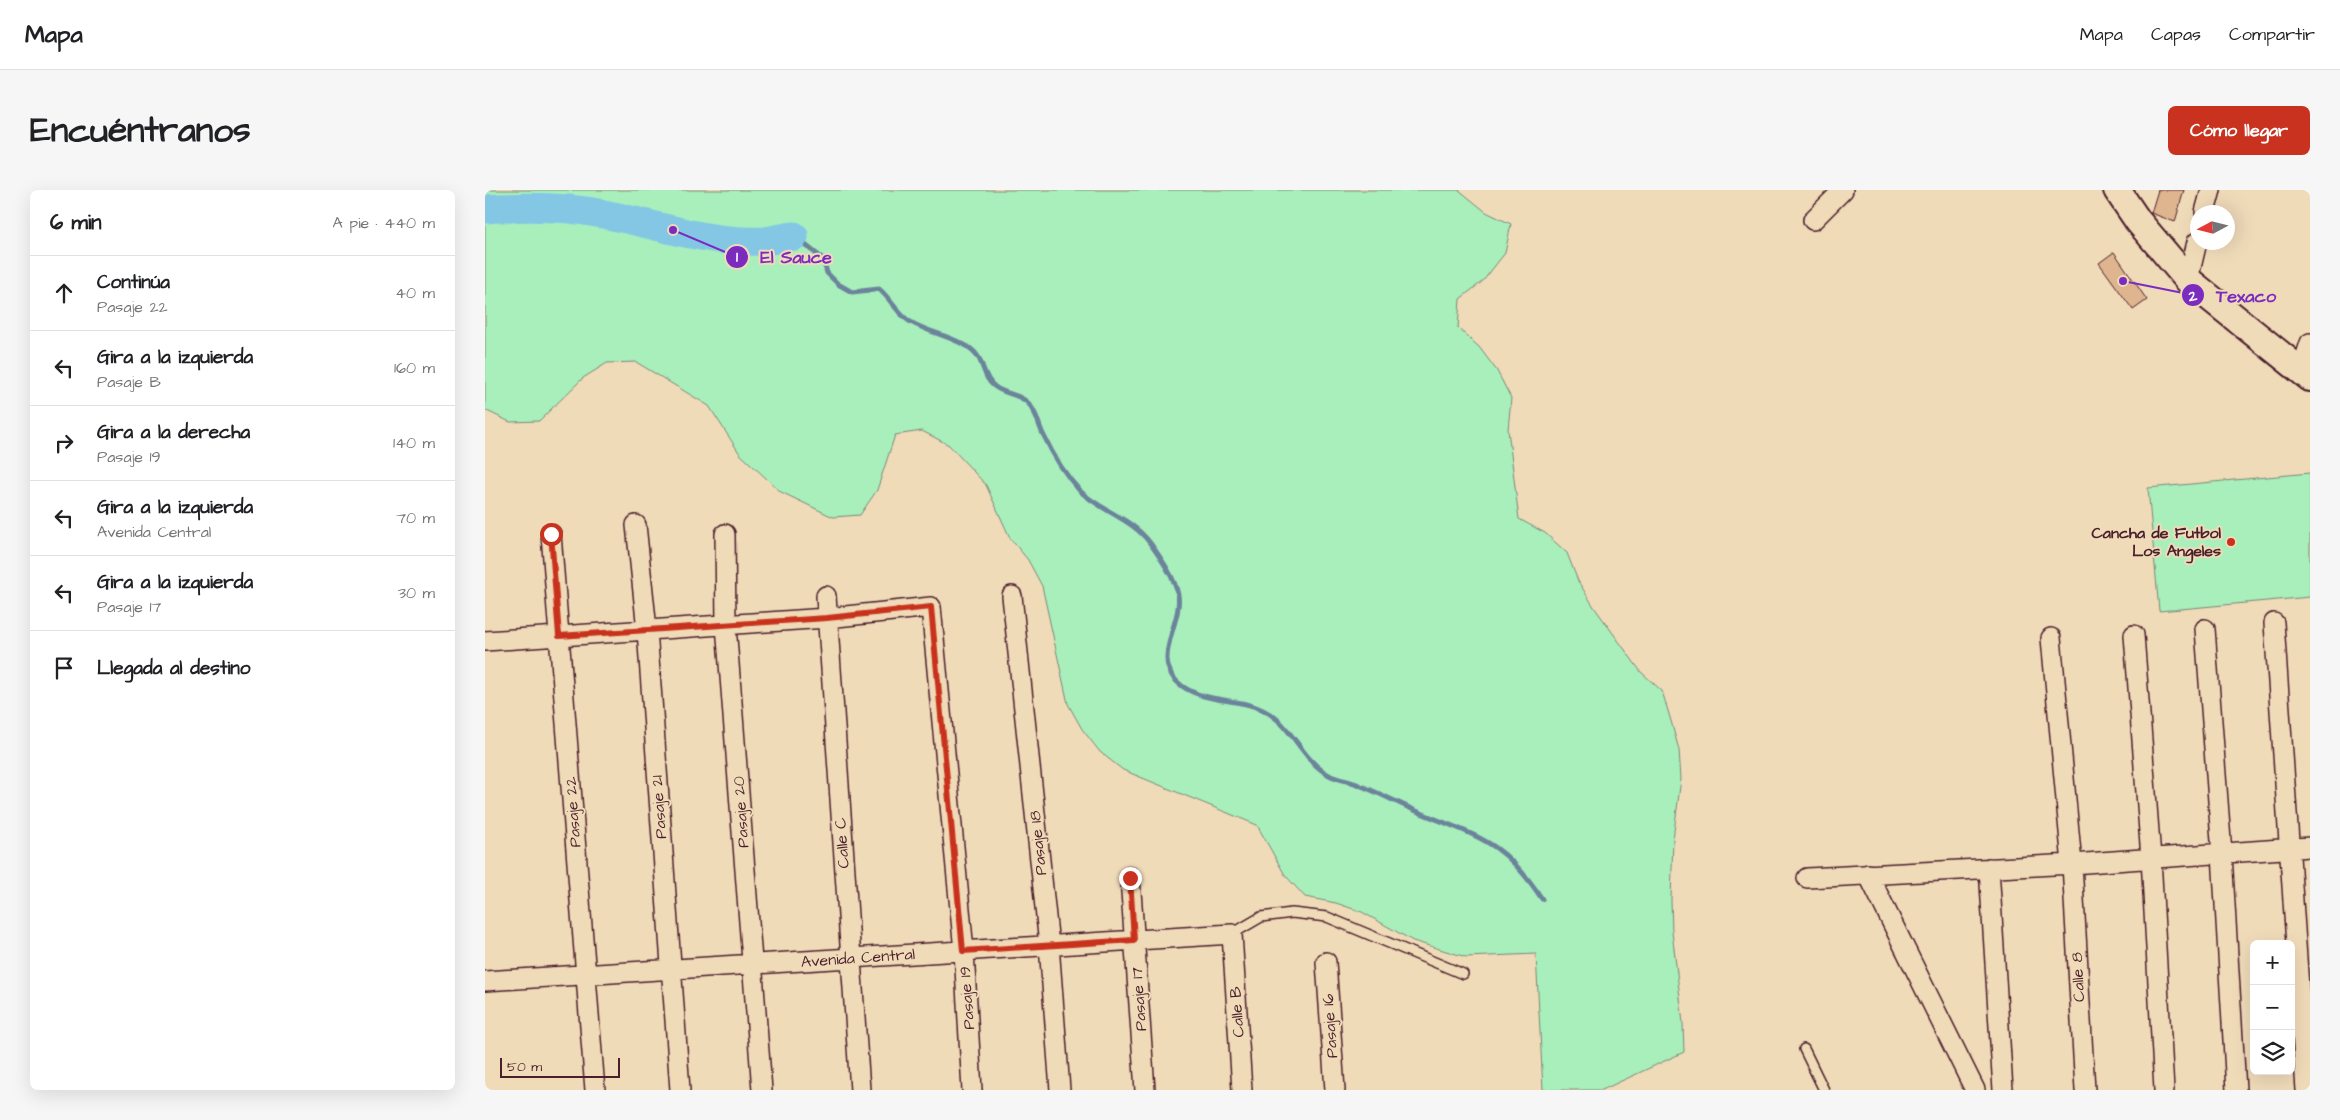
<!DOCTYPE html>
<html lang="es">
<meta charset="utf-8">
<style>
body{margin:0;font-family:"Architects Daughter",sans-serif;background:#f6f6f6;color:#202124}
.controls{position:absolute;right:15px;bottom:15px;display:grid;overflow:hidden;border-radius:8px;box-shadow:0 5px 20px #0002}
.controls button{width:45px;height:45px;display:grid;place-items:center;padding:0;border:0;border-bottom:1px solid #e0e0e0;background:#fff;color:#202124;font:25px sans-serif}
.compass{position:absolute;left:1705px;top:15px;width:45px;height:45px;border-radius:50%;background:#fff;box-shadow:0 5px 20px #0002;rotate:263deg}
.scale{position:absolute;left:15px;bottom:12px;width:120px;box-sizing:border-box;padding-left:5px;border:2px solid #4a1f2b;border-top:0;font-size:14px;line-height:18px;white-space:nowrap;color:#4a1f2b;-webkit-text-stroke:4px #f0dbb9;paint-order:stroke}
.stop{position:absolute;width:15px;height:15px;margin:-11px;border:4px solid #c8321e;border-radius:50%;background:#fff}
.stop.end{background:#c8321e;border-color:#fff;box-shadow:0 1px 5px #0008}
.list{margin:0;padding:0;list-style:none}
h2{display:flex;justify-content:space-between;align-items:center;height:65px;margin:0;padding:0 20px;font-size:21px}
h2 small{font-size:16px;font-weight:400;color:#757577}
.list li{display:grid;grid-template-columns:32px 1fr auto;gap:15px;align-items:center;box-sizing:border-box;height:75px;padding:0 20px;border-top:1px solid #e0e0e0}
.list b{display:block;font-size:19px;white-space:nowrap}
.list p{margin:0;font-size:16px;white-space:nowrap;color:#757577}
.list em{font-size:16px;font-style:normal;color:#757577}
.icon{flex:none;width:28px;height:28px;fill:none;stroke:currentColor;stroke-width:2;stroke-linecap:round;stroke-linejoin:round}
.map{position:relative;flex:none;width:1825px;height:900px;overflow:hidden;border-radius:8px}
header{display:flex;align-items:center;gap:30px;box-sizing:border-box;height:70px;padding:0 25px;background:#fff;border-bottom:1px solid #e0e0e0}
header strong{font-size:24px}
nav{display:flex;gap:28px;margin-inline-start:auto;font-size:18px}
.intro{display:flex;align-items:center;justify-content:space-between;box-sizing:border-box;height:120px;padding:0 30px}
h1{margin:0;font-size:35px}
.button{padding:12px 22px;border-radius:8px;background:#c8321e;color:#fff;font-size:18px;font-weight:700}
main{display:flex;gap:30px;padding:0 30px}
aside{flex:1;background:#fff;border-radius:8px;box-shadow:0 5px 20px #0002}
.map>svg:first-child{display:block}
.green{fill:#a8efbc;stroke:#798774}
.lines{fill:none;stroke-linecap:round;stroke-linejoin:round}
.stream{stroke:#6c849b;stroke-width:5}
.river{stroke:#83c7e5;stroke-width:29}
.building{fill:#deb58e;stroke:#4a1f2b}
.lane-casing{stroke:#4a1f2b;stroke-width:12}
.street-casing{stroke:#4a1f2b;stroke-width:22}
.secondary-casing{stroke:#4a1f2b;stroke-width:30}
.lane{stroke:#f0dbb9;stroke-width:9}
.street{stroke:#f0dbb9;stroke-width:19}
.secondary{stroke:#f0dbb9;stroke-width:26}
.route{stroke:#c8321e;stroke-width:6}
.poi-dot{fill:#c8321e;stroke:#f0dbb9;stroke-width:2}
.labels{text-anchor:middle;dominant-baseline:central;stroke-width:4;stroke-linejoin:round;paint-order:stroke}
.poi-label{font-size:16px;font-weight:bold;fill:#4a1f2b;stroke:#f0dbb9;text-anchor:end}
.street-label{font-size:16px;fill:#4a1f2b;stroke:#f0dbb9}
.leader{fill:none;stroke:#7b2cbf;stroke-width:2}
.callout-dot{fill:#7b2cbf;stroke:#f0dbb9;stroke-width:2}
.mark-label{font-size:15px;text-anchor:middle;font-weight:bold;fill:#fff}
.callout-label{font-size:18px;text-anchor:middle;font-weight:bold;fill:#7b2cbf;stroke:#f0dbb9;stroke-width:4;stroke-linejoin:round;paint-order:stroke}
</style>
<header>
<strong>Mapa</strong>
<nav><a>Mapa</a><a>Capas</a><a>Compartir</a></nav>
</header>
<div class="intro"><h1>Encuéntranos</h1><a class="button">Cómo llegar</a></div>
<main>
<aside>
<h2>6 min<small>A pie · 440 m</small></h2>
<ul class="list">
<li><svg class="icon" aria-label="ahead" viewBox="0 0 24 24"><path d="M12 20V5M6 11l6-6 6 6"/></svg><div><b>Continúa</b><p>Pasaje 22</p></div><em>40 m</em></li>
<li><svg class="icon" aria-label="left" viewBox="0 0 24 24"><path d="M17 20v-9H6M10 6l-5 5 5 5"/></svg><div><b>Gira a la izquierda</b><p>Pasaje B</p></div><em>160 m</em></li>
<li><svg class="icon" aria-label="right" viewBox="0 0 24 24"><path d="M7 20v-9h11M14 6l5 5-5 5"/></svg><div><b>Gira a la derecha</b><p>Pasaje 19</p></div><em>140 m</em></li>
<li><svg class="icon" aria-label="left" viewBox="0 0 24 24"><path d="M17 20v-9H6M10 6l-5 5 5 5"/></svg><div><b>Gira a la izquierda</b><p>Avenida Central</p></div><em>70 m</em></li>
<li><svg class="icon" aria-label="left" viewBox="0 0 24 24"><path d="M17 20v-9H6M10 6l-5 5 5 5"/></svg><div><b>Gira a la izquierda</b><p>Pasaje 17</p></div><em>30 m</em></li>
<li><svg class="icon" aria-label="arrive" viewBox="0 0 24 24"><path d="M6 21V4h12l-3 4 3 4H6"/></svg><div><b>Llegada al destino</b></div></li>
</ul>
</aside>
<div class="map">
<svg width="1825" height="900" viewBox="0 0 1825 900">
<rect width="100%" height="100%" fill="#f0dbb9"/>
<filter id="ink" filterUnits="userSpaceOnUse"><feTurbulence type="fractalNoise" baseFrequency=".02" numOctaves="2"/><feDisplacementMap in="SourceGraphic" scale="10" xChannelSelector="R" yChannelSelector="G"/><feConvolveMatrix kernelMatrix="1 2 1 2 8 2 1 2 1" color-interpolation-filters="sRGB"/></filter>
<g filter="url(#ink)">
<path class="green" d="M0,0H974L1001,22L1026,34L1020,63L998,91L975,109L973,138L994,157L1012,181L1026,208L1023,240L1034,329L1060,343L1082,363L1093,391L1109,417L1156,482L1177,501L1186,531L1194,560L1196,589L1188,649L1186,710L1187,742L1198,833L1199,862L1117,900H1058L1051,764L981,767L928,751L877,722L851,713L820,707L800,685L772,635L638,580L615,562L597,539L583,514L557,396L543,370L525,348L501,295L464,255L437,241L410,245L392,300L375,325L348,327L296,302L255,264L224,216L151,172L122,173L98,188L54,231L25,232L0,220Z
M1825,283V407L1674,421L1663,298Z"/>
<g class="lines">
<path class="stream" d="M309,46L338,69L342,83L353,94L367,102L394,99C405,108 412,123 424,131C443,143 468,146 486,159C499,168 497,187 509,196C519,205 534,203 543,213C551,220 553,234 558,244C567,263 580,285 595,301C616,321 648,329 665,353C675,367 690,388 693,405C698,434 663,471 697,496C724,515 758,506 785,524C808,538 818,572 846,586C855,590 865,591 874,595C897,604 918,616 941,625C999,649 1021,654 1057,709"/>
<path class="river" d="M0,19C39,16 79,16 118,24C170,34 225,54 279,51C289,50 299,47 309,46"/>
</g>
<path class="building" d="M1673,0H1699L1690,32L1666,23Z
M1629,62L1662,110L1648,120L1614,73Z"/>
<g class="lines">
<g class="lane-casing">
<path id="lane" d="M747,744L776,727L807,723L842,727L978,784
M1319,859L1339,900"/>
</g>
<g class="street-casing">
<path id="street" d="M1720,22L1726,0
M1328,30L1358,0
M1703,90L1712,52
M1816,181L1825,153
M151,335L162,440L195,900
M66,344L110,900
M240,344L241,435L277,900
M341,406L375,900
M527,406L564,755L575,900
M1789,433L1821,900
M1720,439L1737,664L1751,900
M1649,445L1666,668L1679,900
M1566,448L1587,674L1600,900
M0,451L342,428L446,417L479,761L487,900
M1504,678L1518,900
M1383,684L1490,900
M645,687L660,900
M1322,688L1587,674L1825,657
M841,772L850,900
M0,791L747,744L757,900"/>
</g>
<g class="secondary-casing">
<path id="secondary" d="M1632,0L1653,31L1703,90L1825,188"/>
</g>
<use href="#lane" class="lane"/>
<use href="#street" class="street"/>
<use href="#secondary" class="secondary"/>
</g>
</g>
<g class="lines" filter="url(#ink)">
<path class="route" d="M66,344L74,446L342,428L446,417L478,761L649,750L645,688"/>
</g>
<circle class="poi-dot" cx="1746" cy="352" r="5"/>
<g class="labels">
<g class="poi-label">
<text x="1736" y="343">Cancha de Futbol<tspan x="1736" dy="18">Los Angeles</tspan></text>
</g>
<g class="street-label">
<text transform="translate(174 617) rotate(-94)">Pasaje 21</text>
<text transform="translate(88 622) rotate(-94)">Pasaje 22</text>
<text transform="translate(256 622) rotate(-94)">Pasaje 20</text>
<text transform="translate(357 653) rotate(-94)">Calle C</text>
<text transform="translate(553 653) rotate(-96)">Pasaje 18</text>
<text transform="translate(373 768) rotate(-4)">Avenida Central</text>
<text transform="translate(1593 787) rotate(-93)">Calle 8</text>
<text transform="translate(482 808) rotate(-94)">Pasaje 19</text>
<text transform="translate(654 809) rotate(-94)">Pasaje 17</text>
<text transform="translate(752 822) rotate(-94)">Calle B</text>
<text transform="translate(845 836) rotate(-94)">Pasaje 16</text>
</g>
</g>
<path class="leader" d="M188 40L252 67M1638 91L1708 105"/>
<g class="callout-dot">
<circle cx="188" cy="40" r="5"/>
<circle cx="1638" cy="91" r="5"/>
<circle cx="252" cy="67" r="12"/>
<circle cx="1708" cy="105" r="12"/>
</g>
<g class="mark-label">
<text x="252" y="72">1</text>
<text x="1708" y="111">2</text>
</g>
<g class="callout-label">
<text x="311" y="73">El Sauce</text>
<text x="1761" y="112">Texaco</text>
</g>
</svg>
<div class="controls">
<button>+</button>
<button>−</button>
<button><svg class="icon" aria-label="layers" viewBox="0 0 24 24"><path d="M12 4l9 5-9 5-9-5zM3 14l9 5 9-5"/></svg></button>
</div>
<svg class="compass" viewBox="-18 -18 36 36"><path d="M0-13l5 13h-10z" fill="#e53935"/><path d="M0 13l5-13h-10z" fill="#757577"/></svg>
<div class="scale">50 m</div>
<div class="stop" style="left:66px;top:344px"></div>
<div class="stop end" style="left:645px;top:688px"></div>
</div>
</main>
